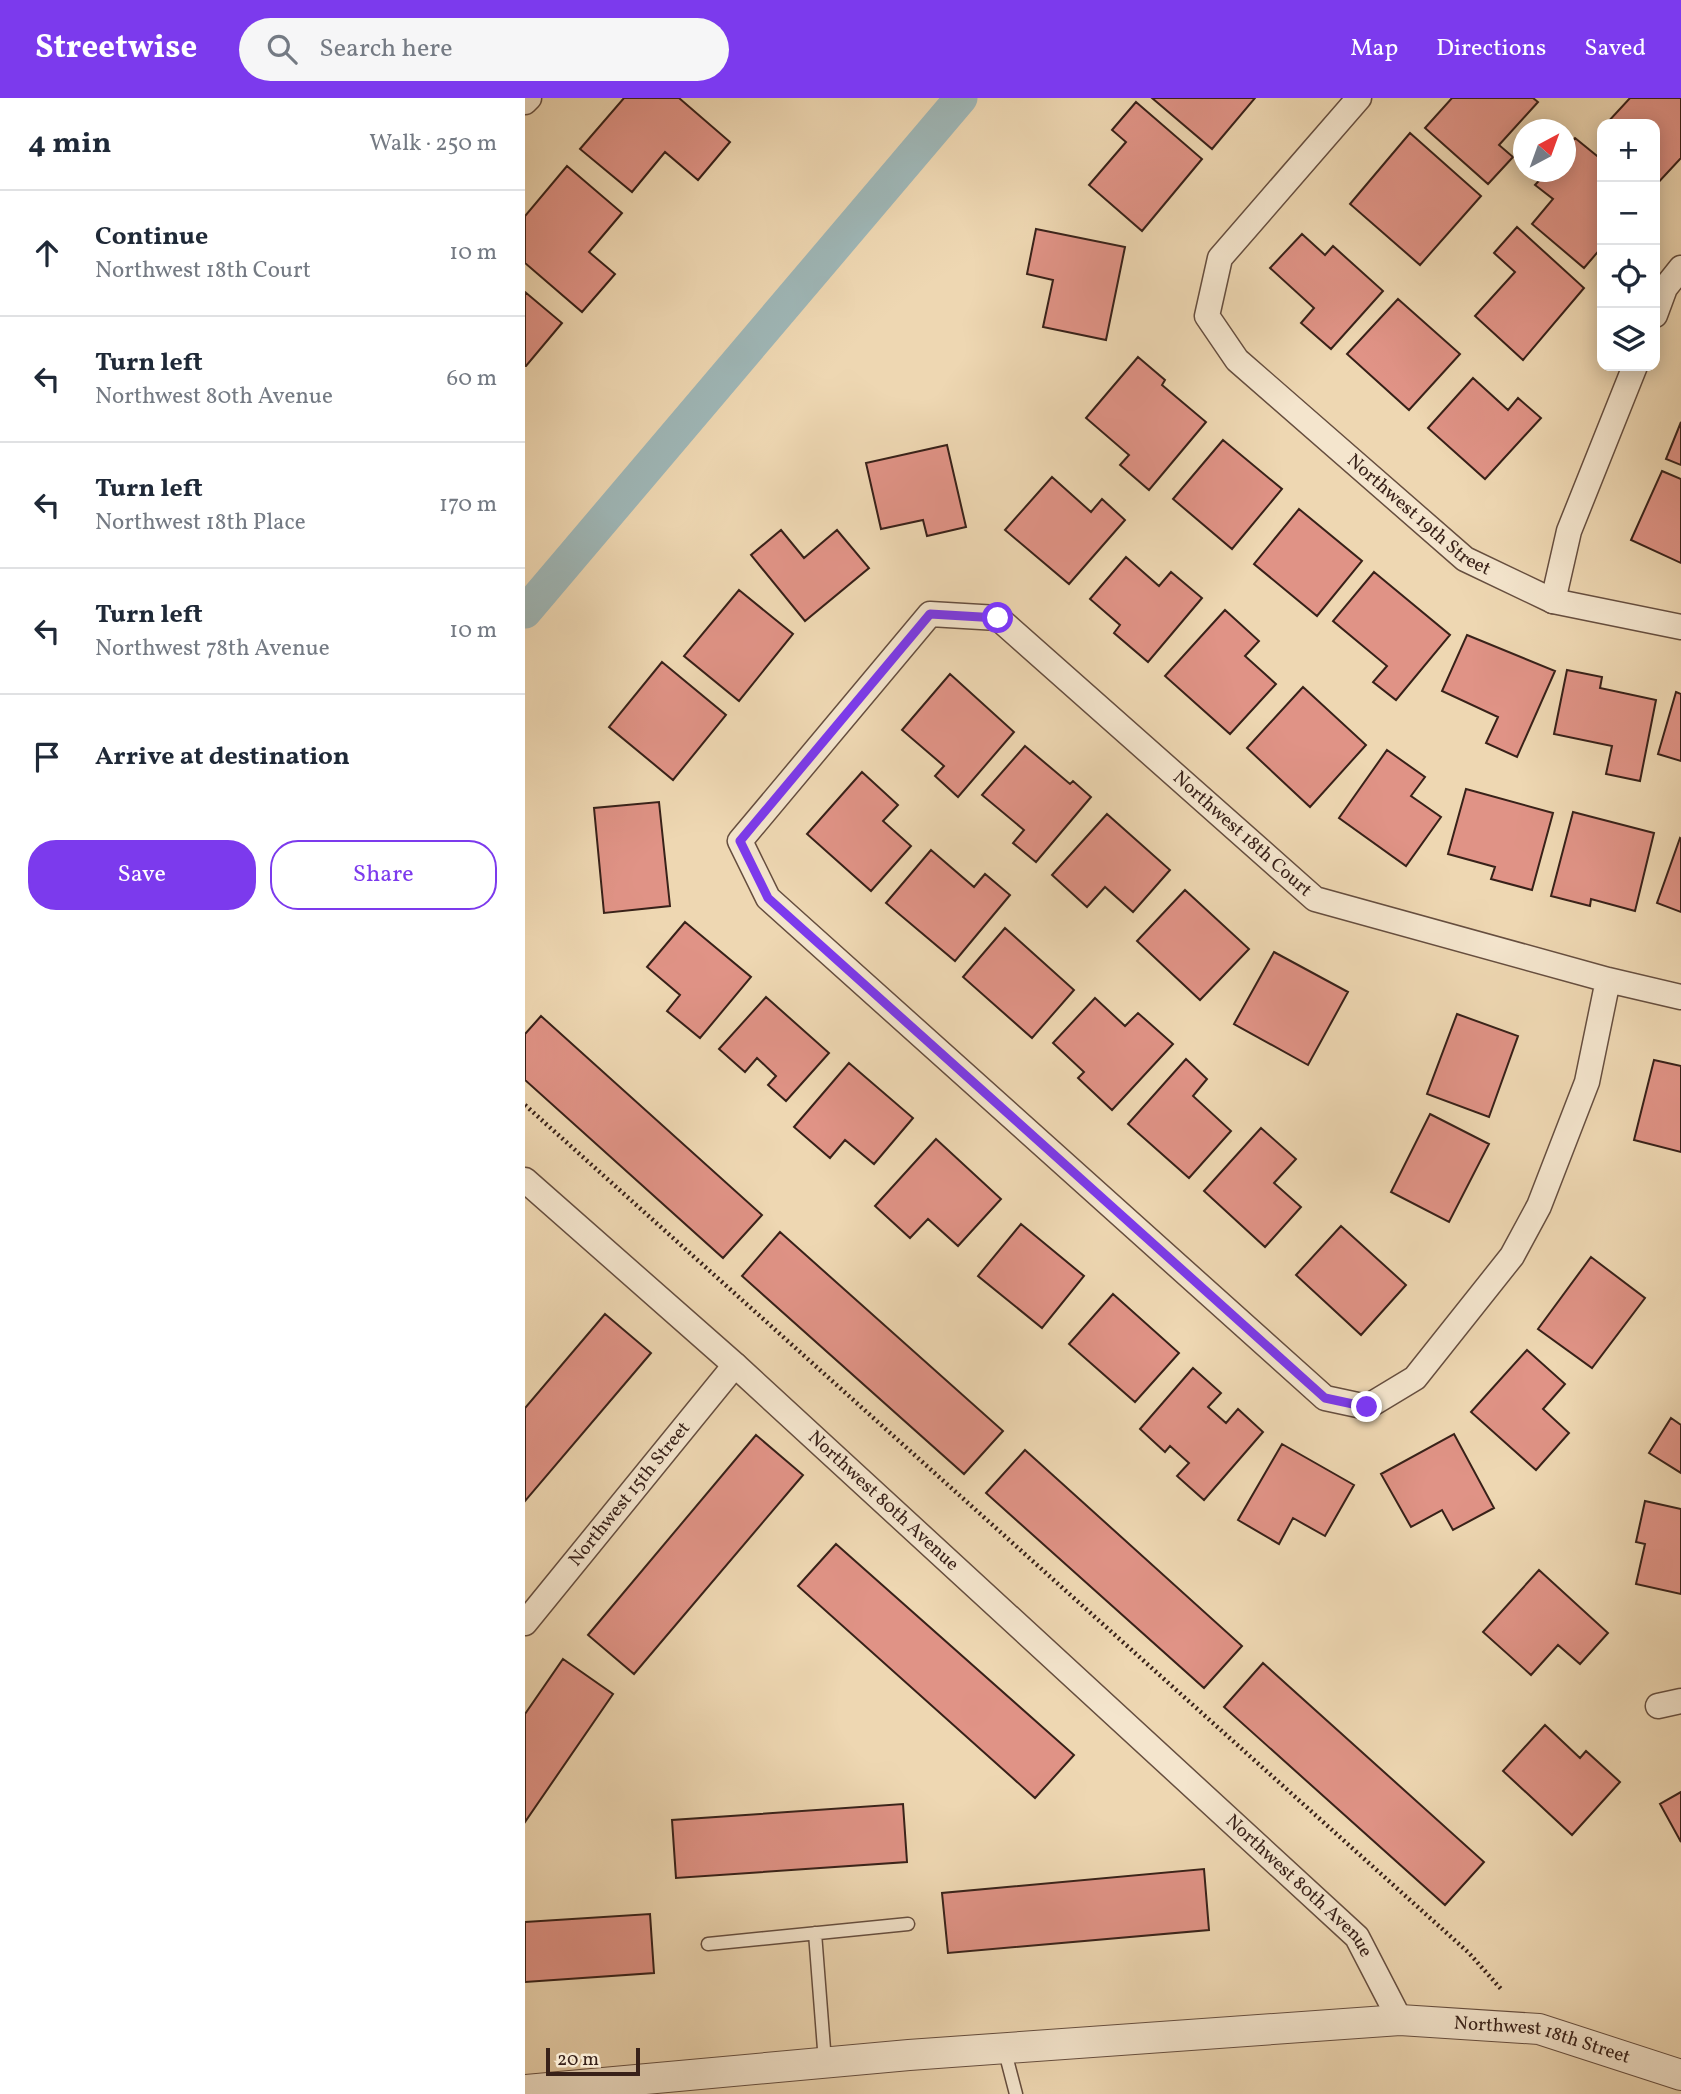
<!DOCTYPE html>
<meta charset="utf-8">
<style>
body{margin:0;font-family:Vollkorn,serif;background:#f6f6f7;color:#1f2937}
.controls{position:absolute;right:21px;top:21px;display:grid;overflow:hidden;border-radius:14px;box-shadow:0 4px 18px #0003}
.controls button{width:63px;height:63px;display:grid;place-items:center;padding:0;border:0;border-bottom:2px solid #e0e1e3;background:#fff;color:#1f2937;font:35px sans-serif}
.compass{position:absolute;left:988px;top:21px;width:63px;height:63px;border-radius:50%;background:#fff;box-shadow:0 4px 18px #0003;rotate:41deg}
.scale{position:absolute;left:21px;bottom:18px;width:94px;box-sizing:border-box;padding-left:7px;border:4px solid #382119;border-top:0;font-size:19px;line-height:24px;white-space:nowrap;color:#382119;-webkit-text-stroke:5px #f4e5cd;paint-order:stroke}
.stop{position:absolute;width:21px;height:21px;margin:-16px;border:5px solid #7c3aed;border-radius:50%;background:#fff}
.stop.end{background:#7c3aed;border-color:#fff;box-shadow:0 2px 7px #0008}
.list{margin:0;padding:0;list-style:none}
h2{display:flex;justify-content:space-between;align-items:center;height:91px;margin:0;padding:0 28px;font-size:30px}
h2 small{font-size:23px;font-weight:400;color:#747a83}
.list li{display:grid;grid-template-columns:46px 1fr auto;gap:21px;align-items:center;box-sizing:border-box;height:126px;padding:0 28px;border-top:2px solid #e0e1e3}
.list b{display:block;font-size:26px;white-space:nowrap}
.list p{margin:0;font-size:23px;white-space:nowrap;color:#747a83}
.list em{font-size:23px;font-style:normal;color:#747a83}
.actions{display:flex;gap:14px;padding:21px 28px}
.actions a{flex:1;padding:16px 0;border:2px solid #7c3aed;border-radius:28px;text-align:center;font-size:24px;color:#7c3aed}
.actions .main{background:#7c3aed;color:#fff}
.icon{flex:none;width:38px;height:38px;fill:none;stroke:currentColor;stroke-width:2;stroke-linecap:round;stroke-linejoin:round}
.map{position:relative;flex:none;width:1156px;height:1996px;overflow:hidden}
header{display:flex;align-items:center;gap:42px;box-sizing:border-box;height:98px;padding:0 35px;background:#7c3aed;color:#fff}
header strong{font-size:33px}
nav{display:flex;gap:38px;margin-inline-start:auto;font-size:24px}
.search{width:490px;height:63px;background:#f6f6f7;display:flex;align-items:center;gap:18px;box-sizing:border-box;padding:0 24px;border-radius:38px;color:#747a83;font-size:26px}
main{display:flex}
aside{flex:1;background:#fff}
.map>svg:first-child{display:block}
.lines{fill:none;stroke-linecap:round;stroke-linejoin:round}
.canal{stroke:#9fb7b7;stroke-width:33}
.building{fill:#e09386;stroke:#382119;stroke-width:2}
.service-casing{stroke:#664e3f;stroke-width:15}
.minor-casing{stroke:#664e3f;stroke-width:27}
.tertiary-casing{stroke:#664e3f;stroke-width:32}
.path{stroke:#382119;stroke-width:4.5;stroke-dasharray:2 3.5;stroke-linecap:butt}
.service{stroke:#f4e5cd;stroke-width:12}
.minor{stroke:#f4e5cd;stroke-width:24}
.tertiary{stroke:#f4e5cd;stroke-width:30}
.route{stroke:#7c3aed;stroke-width:9}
.labels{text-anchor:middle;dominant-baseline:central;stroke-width:5;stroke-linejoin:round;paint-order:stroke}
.street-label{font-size:19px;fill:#382119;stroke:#f4e5cd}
</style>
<header>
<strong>Streetwise</strong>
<div class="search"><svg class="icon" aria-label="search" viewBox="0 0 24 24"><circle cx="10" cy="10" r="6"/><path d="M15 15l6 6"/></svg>Search here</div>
<nav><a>Map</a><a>Directions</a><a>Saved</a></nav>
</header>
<main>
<aside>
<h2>4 min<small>Walk · 250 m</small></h2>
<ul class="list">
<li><svg class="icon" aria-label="ahead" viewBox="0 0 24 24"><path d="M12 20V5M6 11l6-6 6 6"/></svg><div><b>Continue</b><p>Northwest 18th Court</p></div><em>10 m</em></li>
<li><svg class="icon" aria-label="left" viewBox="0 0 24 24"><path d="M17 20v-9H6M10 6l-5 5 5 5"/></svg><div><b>Turn left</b><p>Northwest 80th Avenue</p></div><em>60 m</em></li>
<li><svg class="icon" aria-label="left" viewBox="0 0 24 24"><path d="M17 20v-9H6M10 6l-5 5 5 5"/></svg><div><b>Turn left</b><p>Northwest 18th Place</p></div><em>170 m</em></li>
<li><svg class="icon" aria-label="left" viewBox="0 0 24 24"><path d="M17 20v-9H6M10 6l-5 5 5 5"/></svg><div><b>Turn left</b><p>Northwest 78th Avenue</p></div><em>10 m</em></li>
<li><svg class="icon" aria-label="arrive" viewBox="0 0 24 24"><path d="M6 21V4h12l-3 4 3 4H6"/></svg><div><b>Arrive at destination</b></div></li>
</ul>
<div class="actions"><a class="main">Save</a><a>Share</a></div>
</aside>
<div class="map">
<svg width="1156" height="1996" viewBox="0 0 1156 1996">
<rect width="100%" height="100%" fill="#eed7b2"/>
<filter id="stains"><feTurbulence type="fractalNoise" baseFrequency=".00286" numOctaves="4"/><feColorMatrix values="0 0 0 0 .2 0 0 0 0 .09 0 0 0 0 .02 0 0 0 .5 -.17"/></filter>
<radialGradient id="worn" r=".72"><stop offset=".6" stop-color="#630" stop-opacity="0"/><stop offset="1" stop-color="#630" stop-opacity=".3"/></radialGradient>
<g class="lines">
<path class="canal" d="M0,514L436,0"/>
</g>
<path class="building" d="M99,0H154L205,44L173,82L140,54L107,94L55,51Z
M627,0H730L687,51Z
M927,0H1008L1013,4L974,47L988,59L963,86L900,30Z
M1105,0H1156V60L1130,88V26H1081Z
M611,4L677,61L617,133L564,87L601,44L587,32Z
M885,35L956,98L895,167L825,106Z
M1050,40L1077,62V149L1059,170L1007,126L1028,101L1010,87L1022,74H1040V51Z
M42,68L97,115L64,154L90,176L57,214L0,165V118Z
M992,129L1059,190L998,262L950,218L990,174L969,155Z
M511,131L600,149L581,242L518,229L528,182L502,176Z
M777,136L800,157L808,148L858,193L806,251L776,225L789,210L745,170Z
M0,194L37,225L1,268H0Z
M873,201L935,256L884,312L822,256Z
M613,259L640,282L637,287L681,324L624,392L595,367L604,357L561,320Z
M948,280L983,312L993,300L1016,320L960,381L903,330Z
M1156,324V367L1141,361Z
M698,342L757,391L707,451L648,401Z
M422,347L441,429L402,438L398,422L356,431L341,365Z
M1137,373L1156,381V465L1106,442Z
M527,379L566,414L577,401L600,422L544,486L480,432Z
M774,411L837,463L792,518L729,466Z
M256,432L279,460L312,432L344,470L280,523L226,457Z
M601,459L634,488L646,474L677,500L623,564L589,535L595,527L565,501Z
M849,474L925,537L871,602L848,584L862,568L808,523Z
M214,492L268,536L214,603L159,558Z
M700,512L734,543L720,558L751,586L705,636L640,578Z
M942,537L1030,573L992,659L961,645L973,619L917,593Z
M137,564L201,617L148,682L84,629Z
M1042,572L1077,579L1075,590L1131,602L1115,683L1081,676L1087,648L1029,636Z
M425,576L489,634L433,699L410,678L419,668L377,632Z
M778,589L841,647L785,709L722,650Z
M1151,594L1156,596V663L1133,656Z
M500,648L545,686L548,683L566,699L511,764L488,745L499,732L457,697Z
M862,652L900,679L886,698L916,719L881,768L814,720Z
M337,674L373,707L358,723L386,748L346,793L282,736Z
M941,691L1028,715L1007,792L966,781L970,769L923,756Z
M134,704L145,808L79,815L69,710Z
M1048,714L1129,735L1110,813L1066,801L1065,808L1026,798Z
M582,716L645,772L608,814L580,789L562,809L527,777Z
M1155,740L1156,741V814L1132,805Z
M406,752L449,789L460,776L485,797L430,863L361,805Z
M660,792L724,851L675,902L612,843Z
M160,824L226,879L175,940L142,913L155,897L122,869Z
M480,830L549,892L507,940L438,879Z
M749,854L823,894L783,967L709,926Z
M241,899L304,955L261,1003L243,987L251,978L232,960L220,974L194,951Z
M570,900L600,928L613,915L648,946L587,1012L553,980L559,974L528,945Z
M932,916L993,938L964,1019L902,996Z
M16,918L237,1117L198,1160L0,982V936Z
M661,961L682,981L668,998L706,1033L664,1080L603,1026Z
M1129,962L1156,968V1054L1109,1042Z
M324,965L388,1020L349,1066L320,1042L305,1060L269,1029Z
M905,1016L964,1046L924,1124L866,1094Z
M736,1030L771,1061L749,1085L776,1109L740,1149L679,1093Z
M411,1041L476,1101L433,1148L403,1121L385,1140L350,1108Z
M496,1126L559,1178L517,1230L453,1178Z
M816,1128L881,1187L836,1237L771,1177Z
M255,1134L478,1333L439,1376L217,1178Z
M1066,1159L1120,1200L1067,1270L1013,1231Z
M588,1196L654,1255L610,1304L544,1246Z
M80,1216L126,1255L0,1403V1310Z
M1002,1252L1040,1286L1018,1311L1044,1335L1011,1372L946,1314Z
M668,1270L696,1295L683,1309L701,1325L713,1311L738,1334L679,1402L652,1378L664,1365L645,1348L640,1354L615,1331Z
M1146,1320L1156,1327V1375L1124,1355Z
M929,1336L969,1410L928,1432L917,1412L886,1429L856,1376Z
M231,1337L278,1377L109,1576L63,1537Z
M757,1346L829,1387L800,1438L768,1420L754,1446L713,1422Z
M500,1352L717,1548L679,1590L461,1395Z
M1120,1403L1156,1411V1496L1111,1486L1120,1446L1111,1444Z
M311,1446L549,1657L510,1700L273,1488Z
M1014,1472L1083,1535L1055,1566L1033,1547L1006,1577L958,1534Z
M38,1561L88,1596L0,1724V1616Z
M738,1565L959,1764L920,1807L699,1609Z
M1020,1627L1055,1660L1061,1653L1095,1684L1047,1737L978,1673Z
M1156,1694V1744L1135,1706Z
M378,1706L382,1764L151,1780L147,1722Z
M679,1771L684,1832L423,1855L417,1795Z
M125,1816L129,1875L0,1884V1824Z"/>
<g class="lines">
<g class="service-casing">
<path id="service" d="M290,1835L300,1964
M183,1846L383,1826
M479,1950L491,1996"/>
</g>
<g class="minor-casing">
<g id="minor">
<path id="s1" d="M834,0L695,160L682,218L712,262L940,461L1028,503L1156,529"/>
<path d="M0,4L4,0"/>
<path d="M1130,217L1140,190L1156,170"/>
<path d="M1028,503L1044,433L1110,268"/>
<path id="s2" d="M1083,882L1062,984L1014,1108L987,1158L890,1280L842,1309L800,1300L243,800L215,743L405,516L473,520L790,801L1083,882L1156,899"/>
<path id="s3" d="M0,1082L210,1267L832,1839L875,1922"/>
<path id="s4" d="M0,1525L210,1267"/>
<path d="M1133,1608L1156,1603"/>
</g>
</g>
<g class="tertiary-casing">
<g id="tertiary">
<path id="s5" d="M0,1992L384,1957L875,1922L1014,1931L1156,1977"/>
</g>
</g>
<path class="path" d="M0,1007L944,1855L976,1891"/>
<use href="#service" class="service"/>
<use href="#minor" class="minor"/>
<use href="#tertiary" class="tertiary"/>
</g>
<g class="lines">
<path class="route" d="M473,520L405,516L215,743L243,800L800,1300L842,1309"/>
</g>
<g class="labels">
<g class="street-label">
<text stroke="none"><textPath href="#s1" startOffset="564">Northwest 19th Street</textPath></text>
<text stroke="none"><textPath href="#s2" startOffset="2051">Northwest 18th Court</textPath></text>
<text stroke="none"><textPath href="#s4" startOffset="166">Northwest 15th Street</textPath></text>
<text stroke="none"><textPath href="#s3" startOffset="481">Northwest 80th Avenue</textPath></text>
<text stroke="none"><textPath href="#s3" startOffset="1048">Northwest 80th Avenue</textPath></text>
<text stroke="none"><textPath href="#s5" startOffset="1022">Northwest 18th Street</textPath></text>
</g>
</g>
<rect width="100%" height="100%" filter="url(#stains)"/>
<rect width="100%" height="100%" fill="url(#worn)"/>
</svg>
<div class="controls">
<button>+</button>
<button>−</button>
<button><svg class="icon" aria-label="locate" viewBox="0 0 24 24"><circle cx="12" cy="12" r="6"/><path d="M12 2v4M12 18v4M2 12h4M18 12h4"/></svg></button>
<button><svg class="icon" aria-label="layers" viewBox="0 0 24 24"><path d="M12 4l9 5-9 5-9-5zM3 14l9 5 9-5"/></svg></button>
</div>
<svg class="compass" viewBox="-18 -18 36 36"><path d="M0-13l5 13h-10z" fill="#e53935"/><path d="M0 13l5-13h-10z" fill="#747a83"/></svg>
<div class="scale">20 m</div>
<div class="stop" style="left:473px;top:520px"></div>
<div class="stop end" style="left:842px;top:1309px"></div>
</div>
</main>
